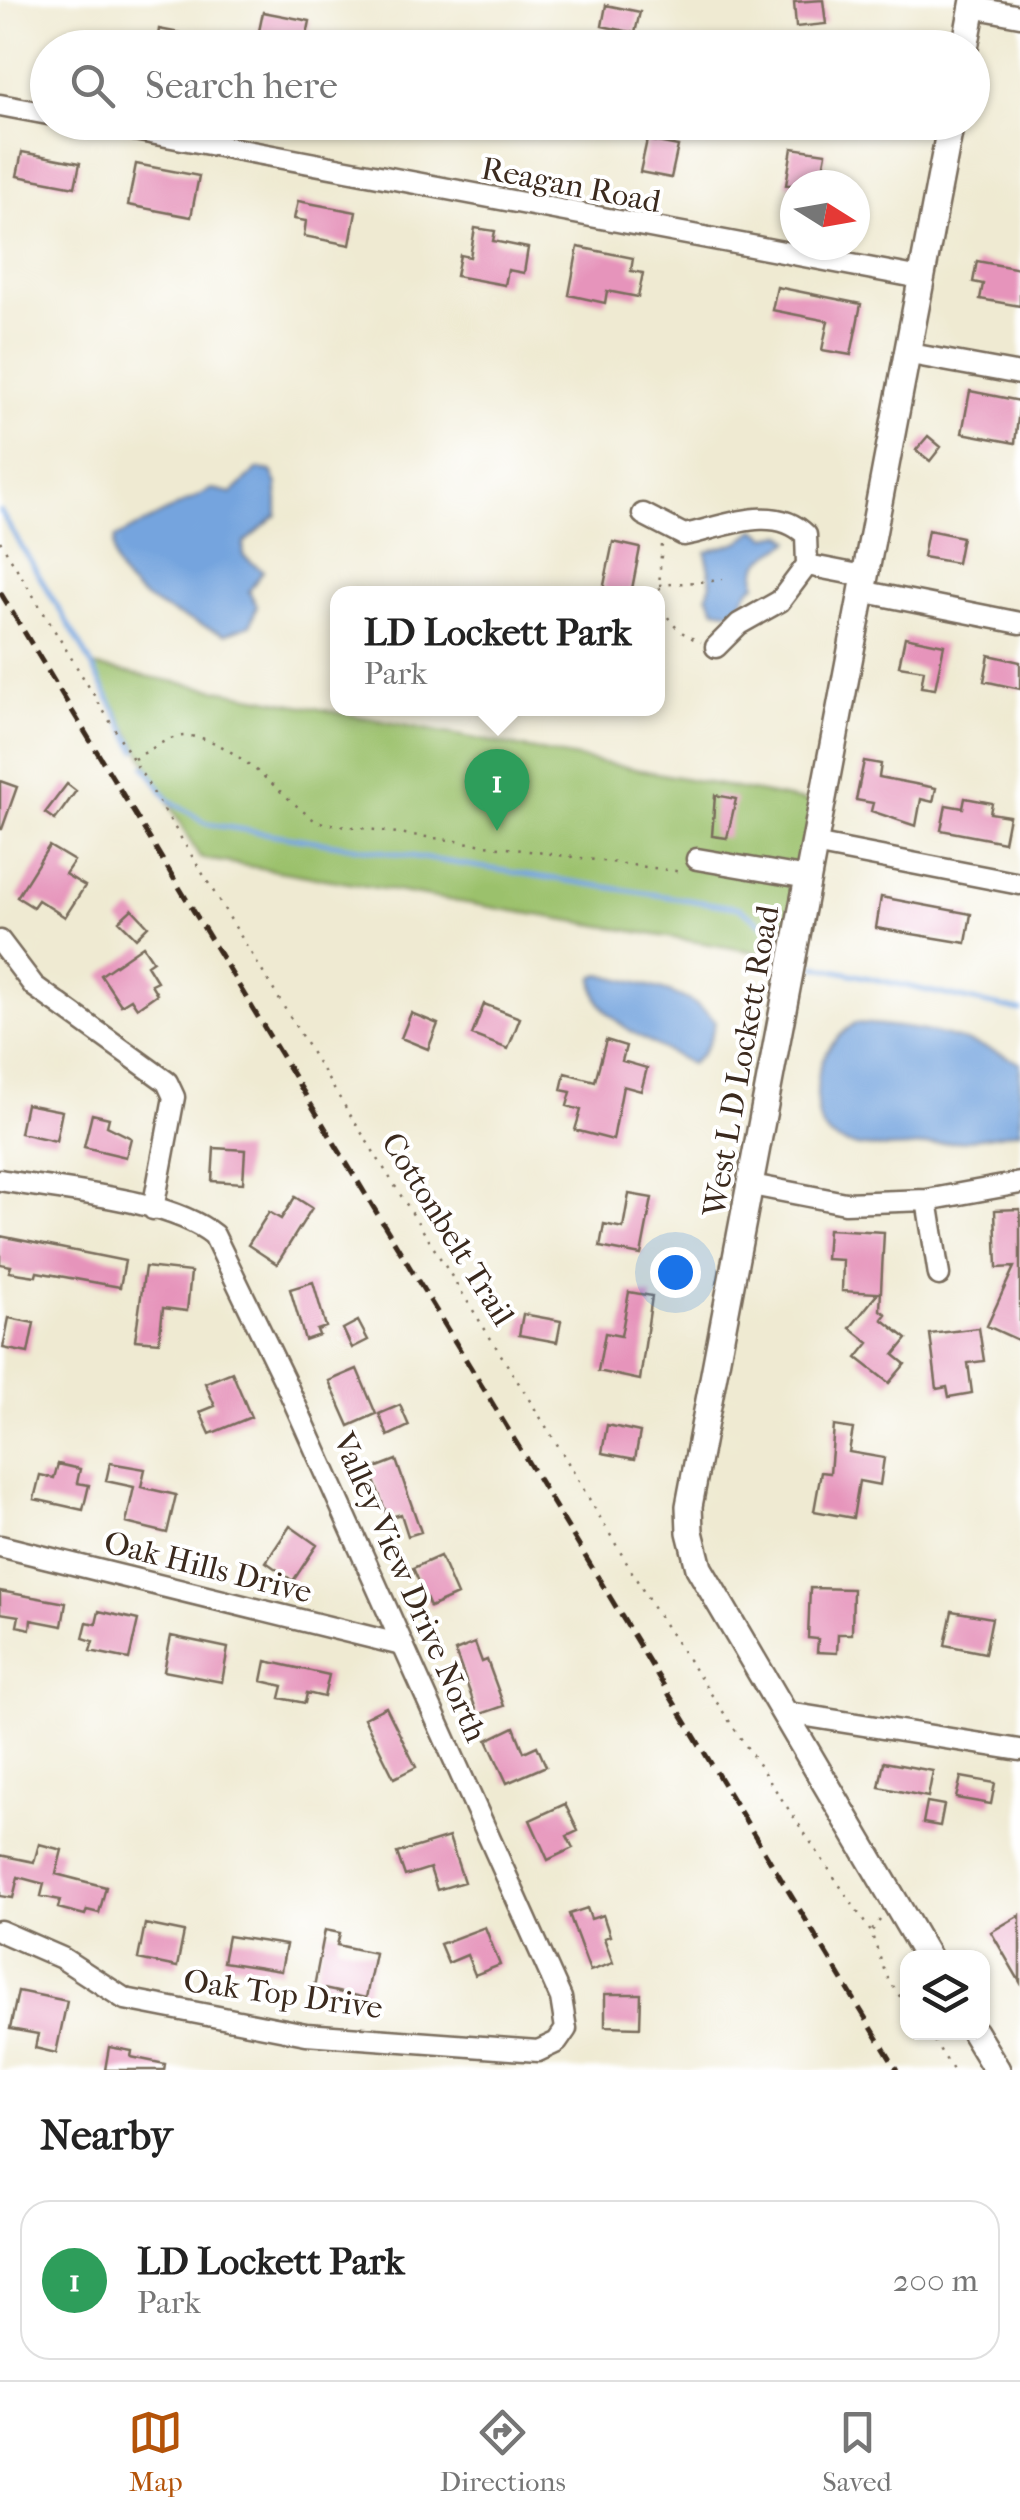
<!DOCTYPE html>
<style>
body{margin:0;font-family:"IM FELL French Canon",serif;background:#f2f2f2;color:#222}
.controls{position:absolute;right:30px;bottom:30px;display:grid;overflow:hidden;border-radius:20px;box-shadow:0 2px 8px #0004}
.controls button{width:90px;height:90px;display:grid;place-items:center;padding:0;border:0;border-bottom:2px solid #e0e0e0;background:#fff;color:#222;font:50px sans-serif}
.compass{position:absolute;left:780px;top:170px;width:90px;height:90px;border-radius:50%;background:#fff;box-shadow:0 2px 8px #0004;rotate:101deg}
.you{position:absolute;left:675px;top:1272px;width:35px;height:35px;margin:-25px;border:8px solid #fff;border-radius:50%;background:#1a73e8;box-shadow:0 0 0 15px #1a73e833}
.badge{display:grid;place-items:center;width:65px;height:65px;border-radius:50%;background:#b45309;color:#fff;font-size:32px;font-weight:700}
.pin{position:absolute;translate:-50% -82px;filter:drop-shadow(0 2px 5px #0008)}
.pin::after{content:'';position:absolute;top:52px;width:35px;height:30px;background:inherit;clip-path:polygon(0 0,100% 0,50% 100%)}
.popup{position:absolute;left:330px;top:586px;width:335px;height:130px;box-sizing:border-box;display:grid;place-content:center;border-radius:20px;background:#fff;filter:drop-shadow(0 2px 8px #0005);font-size:32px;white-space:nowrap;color:#767676}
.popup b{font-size:38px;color:#222}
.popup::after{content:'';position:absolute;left:50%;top:100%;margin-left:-20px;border:20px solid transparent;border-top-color:#fff}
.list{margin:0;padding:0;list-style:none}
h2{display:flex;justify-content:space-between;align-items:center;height:130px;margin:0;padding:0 40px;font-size:42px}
h2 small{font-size:32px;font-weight:400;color:#767676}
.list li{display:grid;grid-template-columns:65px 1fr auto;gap:30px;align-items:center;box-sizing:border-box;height:160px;margin:0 20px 20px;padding:0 20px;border:2px solid #e0e0e0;border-radius:30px}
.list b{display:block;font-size:38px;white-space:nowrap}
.list p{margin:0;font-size:32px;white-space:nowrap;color:#767676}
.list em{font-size:32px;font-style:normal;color:#767676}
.icon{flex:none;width:55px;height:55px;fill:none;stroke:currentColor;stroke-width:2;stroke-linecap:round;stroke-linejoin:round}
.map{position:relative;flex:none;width:1020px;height:2070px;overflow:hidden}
.search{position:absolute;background:#fff;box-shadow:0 2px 8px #0004;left:30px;right:30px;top:30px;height:110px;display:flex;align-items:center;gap:25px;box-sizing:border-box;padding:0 35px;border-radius:55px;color:#767676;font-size:38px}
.sheet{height:310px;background:#fff}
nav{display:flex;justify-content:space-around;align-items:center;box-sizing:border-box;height:140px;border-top:2px solid #e0e0e0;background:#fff;font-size:28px;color:#767676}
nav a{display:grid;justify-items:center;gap:5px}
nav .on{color:#b45309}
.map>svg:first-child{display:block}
.green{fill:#9bc16c;stroke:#6b7645;stroke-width:2.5}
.water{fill:#74a4de;stroke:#58677e;stroke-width:2.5}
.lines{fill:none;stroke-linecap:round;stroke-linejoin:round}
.stream{stroke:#74a4de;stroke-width:5}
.building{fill:#e694bb}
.minor-casing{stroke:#7a6d5d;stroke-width:25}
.major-casing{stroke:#7a6d5d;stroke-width:30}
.path{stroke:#7a6d5d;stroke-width:2.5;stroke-dasharray:2.5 8;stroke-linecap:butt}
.minor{stroke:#fff;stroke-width:20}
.major{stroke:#fff;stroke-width:25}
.rail{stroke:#3b2a1e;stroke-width:5;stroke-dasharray:15 8;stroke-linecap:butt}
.labels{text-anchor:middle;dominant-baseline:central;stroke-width:8;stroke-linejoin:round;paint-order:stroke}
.street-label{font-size:32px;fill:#3b2a1e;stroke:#fff}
</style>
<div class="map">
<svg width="1020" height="2070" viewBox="0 0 1020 2070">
<rect width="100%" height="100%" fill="#fff"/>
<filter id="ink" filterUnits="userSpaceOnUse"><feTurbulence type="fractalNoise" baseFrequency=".01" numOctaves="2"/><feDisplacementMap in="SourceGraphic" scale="20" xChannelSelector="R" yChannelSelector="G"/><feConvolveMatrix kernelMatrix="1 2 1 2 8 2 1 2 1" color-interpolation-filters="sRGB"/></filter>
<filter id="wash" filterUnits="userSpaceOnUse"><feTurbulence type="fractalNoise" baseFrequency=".0048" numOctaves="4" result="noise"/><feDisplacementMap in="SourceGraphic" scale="40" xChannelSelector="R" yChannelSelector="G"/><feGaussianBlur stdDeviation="2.25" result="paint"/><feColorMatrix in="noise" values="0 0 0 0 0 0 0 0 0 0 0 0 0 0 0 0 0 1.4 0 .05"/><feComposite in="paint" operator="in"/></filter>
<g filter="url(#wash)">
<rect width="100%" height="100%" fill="#efead2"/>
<path class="green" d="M92,666L815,803L786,957L200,858Z"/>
<path class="water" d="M258,469L271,471L277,484V515L244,543L243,556L263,571L249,591L257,606L250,625L225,634C184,617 102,595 115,538L212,489L232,493Z
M756,529L767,537L783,534L791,541C775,554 751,557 756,584C744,589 745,604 733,612L715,609L707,595L711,583L706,552L741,541Z
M601,974C637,984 691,990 715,1022C711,1039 706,1054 690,1064C659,1044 590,1022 594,977Z
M855,1023C911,1026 969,1036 1020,1063V1131C980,1138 862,1162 830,1136C817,1125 817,1108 817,1093C817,1060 829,1042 855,1023Z"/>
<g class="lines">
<path class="stream" d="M0,511L82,647L136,750
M145,766L168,799L207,824L740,908L778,935
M815,966L1020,1011"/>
</g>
<g id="blocks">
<path class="building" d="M823,0L826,24L796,27L794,2Z
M606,5L640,12L635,33L602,26Z
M263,12L310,21L305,45L258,36Z
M159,29L190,35L188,48H156Z
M647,140L678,146L671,178L640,172Z
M792,148L826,153L820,185H786Z
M22,152L80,163L75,187L17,176Z
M136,164L199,176L191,217L128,205Z
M298,201L356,212L350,245L304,236L306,221L294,219Z
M475,228L495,231L493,241L528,248L524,273L508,270L505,285L456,276L460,255L470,257Z
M578,247L633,258L631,271L643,273L638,297L607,291L605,303L569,295Z
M977,261L1020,269V306L980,299L983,284L973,282Z
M777,287L861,304L851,355L822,350L828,321L772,310Z
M970,391L1020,401L1015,443L962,433Z
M928,436L941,447L930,461L916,450Z
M928,530L962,537L957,563L923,557Z
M613,542L640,548L631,594L603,590Z
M905,637L944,645L935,689L921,687L924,670L899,666Z
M989,655L1020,662V689L984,681Z
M864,761L881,764L879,777L936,788L933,802L921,799L916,826L871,811L873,803L856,800Z
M0,781L17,787L2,829H0Z
M67,784L76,791L55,820L45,813Z
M715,795L736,799L727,838L712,836Z
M965,798L992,803L990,813L1009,816L1004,842L941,830L946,805L963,808Z
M49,846L74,861L65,874L85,886L65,917L38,900L33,907L17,897Z
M881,897L971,914L966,943L876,928Z
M132,909L148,926L136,938L119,921Z
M143,946L153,961L147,965L157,981L151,984L157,994L137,1008L131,999L121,1005L101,975Z
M484,1004L520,1018L508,1049L472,1035Z
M411,1013L438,1024L428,1049L401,1038Z
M606,1040L626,1046L622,1061L647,1068L641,1091L623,1086L613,1140L575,1130L581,1110L567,1106L571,1092L561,1090L565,1073L595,1081Z
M26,1104L62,1111L56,1141L20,1133Z
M92,1114L109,1118L107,1126L131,1138L126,1157L84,1147Z
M214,1148L245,1150L243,1183L212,1181Z
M629,1194L652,1198L641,1255L600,1247L604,1224L623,1228Z
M295,1197L312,1208L277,1264L248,1245L269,1212L281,1219Z
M1020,1209V1341L987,1326L1014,1267L997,1268L995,1210Z
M828,1229L884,1232L880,1310L886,1314L882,1319L907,1339L894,1355L905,1364L889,1383L857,1358L869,1343L850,1328L878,1293L842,1291L843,1260L826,1259Z
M0,1236L125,1261L120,1287L37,1272L36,1276L9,1272L11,1266L0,1264Z
M145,1267L191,1272L187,1311L163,1308L159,1342L135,1340Z
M313,1282L326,1327L317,1330L319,1335L305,1340L290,1289Z
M629,1292L652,1296L640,1380L598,1371L605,1333L621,1336Z
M523,1314L561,1321L557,1342L519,1335Z
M9,1318L34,1323L28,1353L3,1348Z
M358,1321L368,1340L352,1348L343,1329Z
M979,1328L984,1361L968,1363L972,1393L949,1397L947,1387L937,1389L930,1334Z
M357,1369L376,1414L349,1426L329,1381Z
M232,1372L251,1417L210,1434L200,1412L215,1406L205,1383Z
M400,1405L409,1426L388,1436L379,1414Z
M607,1425L640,1432L635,1459L602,1453Z
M834,1426L853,1429L849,1452L884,1458L880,1485L859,1481L853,1518L814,1511L821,1472L830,1473Z
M396,1460L421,1532L408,1536L401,1514L388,1518L370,1470Z
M110,1463L145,1469L141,1487L176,1495L167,1533L126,1523L134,1487L106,1481Z
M58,1464L80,1469L77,1483L89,1485L83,1510L34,1499L40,1475L54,1478Z
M290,1526L317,1545L293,1581L266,1562Z
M440,1556L457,1595L430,1607L413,1568Z
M810,1588L853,1589L852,1634H838L837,1653L817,1652L818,1639L808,1638Z
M0,1591L66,1603L62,1626L31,1620L30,1629L17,1626L19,1616L0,1613Z
M99,1611L138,1620L129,1659L90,1651L93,1641L83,1638L87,1622L96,1624Z
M952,1611L992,1618L985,1653L945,1645Z
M171,1636L228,1648L222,1682L164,1671Z
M475,1643L482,1662L487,1660L504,1706L478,1715L455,1651Z
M266,1661L329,1675L324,1697L307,1693L305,1703L280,1698L283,1686L262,1681Z
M386,1707L416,1767L394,1778L364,1718Z
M514,1727L524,1752L537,1746L546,1766L507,1783L487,1740Z
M884,1762L933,1771L928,1797L879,1787Z
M961,1777L995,1783L991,1804L956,1798Z
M927,1802L944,1805L940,1826L923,1823Z
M565,1804L578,1831L567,1836L573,1848L548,1860L530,1820Z
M449,1837L464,1882L437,1890L430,1868L405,1876L397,1853Z
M39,1844L62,1850L56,1874L106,1887L99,1913L87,1910L85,1915L58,1908L60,1900L41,1896L44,1884L18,1877L13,1898L0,1896V1855L34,1862Z
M587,1908L591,1919L603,1915L610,1936L604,1938L613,1963L590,1971L569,1914Z
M1020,1915V1982L991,1932Z
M145,1924L184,1932L177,1967L138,1959Z
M485,1927L500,1965L475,1975L467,1955L448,1963L440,1944Z
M325,1930L340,1933L337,1945L375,1953L366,1998L314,1987Z
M228,1936L286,1945L281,1971L223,1962Z
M18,1991L67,2001L56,2053L35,2048L38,2034L10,2029Z
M605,1994H641L640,2027L605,2026Z
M109,2047L132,2051L131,2057L165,2064L164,2070H105Z"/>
</g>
</g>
<g filter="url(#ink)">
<use href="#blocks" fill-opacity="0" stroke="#7a6d5d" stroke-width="2.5"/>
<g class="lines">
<g class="minor-casing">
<path id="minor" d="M972,7L1020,16
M0,105L48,114
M92,122L921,278
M905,353L1020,374
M643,514L684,535C721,528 774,502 806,535L807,565
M861,591L1020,623
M716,647L739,624L780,601L807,565L864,576
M814,844L1020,884
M697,859L808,878
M0,941L34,986L167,1082L174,1097L153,1209
M0,1180C59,1191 169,1198 214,1235L286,1384L561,1998L566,2029L557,2042L538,2051L306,2034L125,1999L62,1958L0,1931
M752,1185L845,1203L927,1200L1020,1183
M927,1200L939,1275
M0,1546L402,1645
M782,1712L1020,1750"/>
</g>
<g class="major-casing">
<path id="major" d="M965,48L974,0
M928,1958L699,1568L690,1532L689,1506L951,122
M974,2032L997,2070"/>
</g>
<path class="path" d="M0,541L329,1081L557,1444L652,1606L871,1932
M662,545C658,587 653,624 701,642
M659,585L723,580
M134,759C147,752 163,740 177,737C224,727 281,797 317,822L683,872
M880,1920L871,1932L886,1975L908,2009
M928,2032L953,2070"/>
<use href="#minor" class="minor"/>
<use href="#major" class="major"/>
<path class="rail" d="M0,592L897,2070"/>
</g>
</g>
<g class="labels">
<g class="street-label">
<text transform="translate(571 185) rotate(11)">Reagan Road</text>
<text transform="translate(741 1061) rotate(-80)">West L D Lockett Road</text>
<text transform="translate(448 1229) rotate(58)">Cottonbelt Trail</text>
<text transform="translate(208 1567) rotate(14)">Oak Hills Drive</text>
<text transform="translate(410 1587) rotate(66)">Valley View Drive North</text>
<text transform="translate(283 1994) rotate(8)">Oak Top Drive</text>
</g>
</g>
</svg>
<div class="controls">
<button><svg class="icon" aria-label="layers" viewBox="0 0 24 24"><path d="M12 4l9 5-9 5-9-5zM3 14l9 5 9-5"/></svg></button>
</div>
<svg class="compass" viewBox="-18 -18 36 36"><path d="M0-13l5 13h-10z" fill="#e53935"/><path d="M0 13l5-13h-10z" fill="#767676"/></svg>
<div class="you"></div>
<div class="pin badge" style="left:497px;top:831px;background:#2e9e5b">1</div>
<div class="popup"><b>LD Lockett Park</b>Park</div>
<div class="search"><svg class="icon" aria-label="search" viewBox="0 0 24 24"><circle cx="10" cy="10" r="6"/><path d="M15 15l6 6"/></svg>Search here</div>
</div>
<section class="sheet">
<h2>Nearby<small></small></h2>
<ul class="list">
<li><span class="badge" style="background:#2e9e5b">1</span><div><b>LD Lockett Park</b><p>Park</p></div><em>200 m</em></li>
</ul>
</section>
<nav>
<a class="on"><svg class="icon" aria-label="map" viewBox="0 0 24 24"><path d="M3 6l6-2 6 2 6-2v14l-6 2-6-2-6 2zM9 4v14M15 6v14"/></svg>Map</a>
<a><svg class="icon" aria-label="directions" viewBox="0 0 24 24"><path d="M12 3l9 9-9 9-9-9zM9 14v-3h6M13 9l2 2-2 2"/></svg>Directions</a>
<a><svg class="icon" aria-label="saved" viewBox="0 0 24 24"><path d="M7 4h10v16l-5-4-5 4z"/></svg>Saved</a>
</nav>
